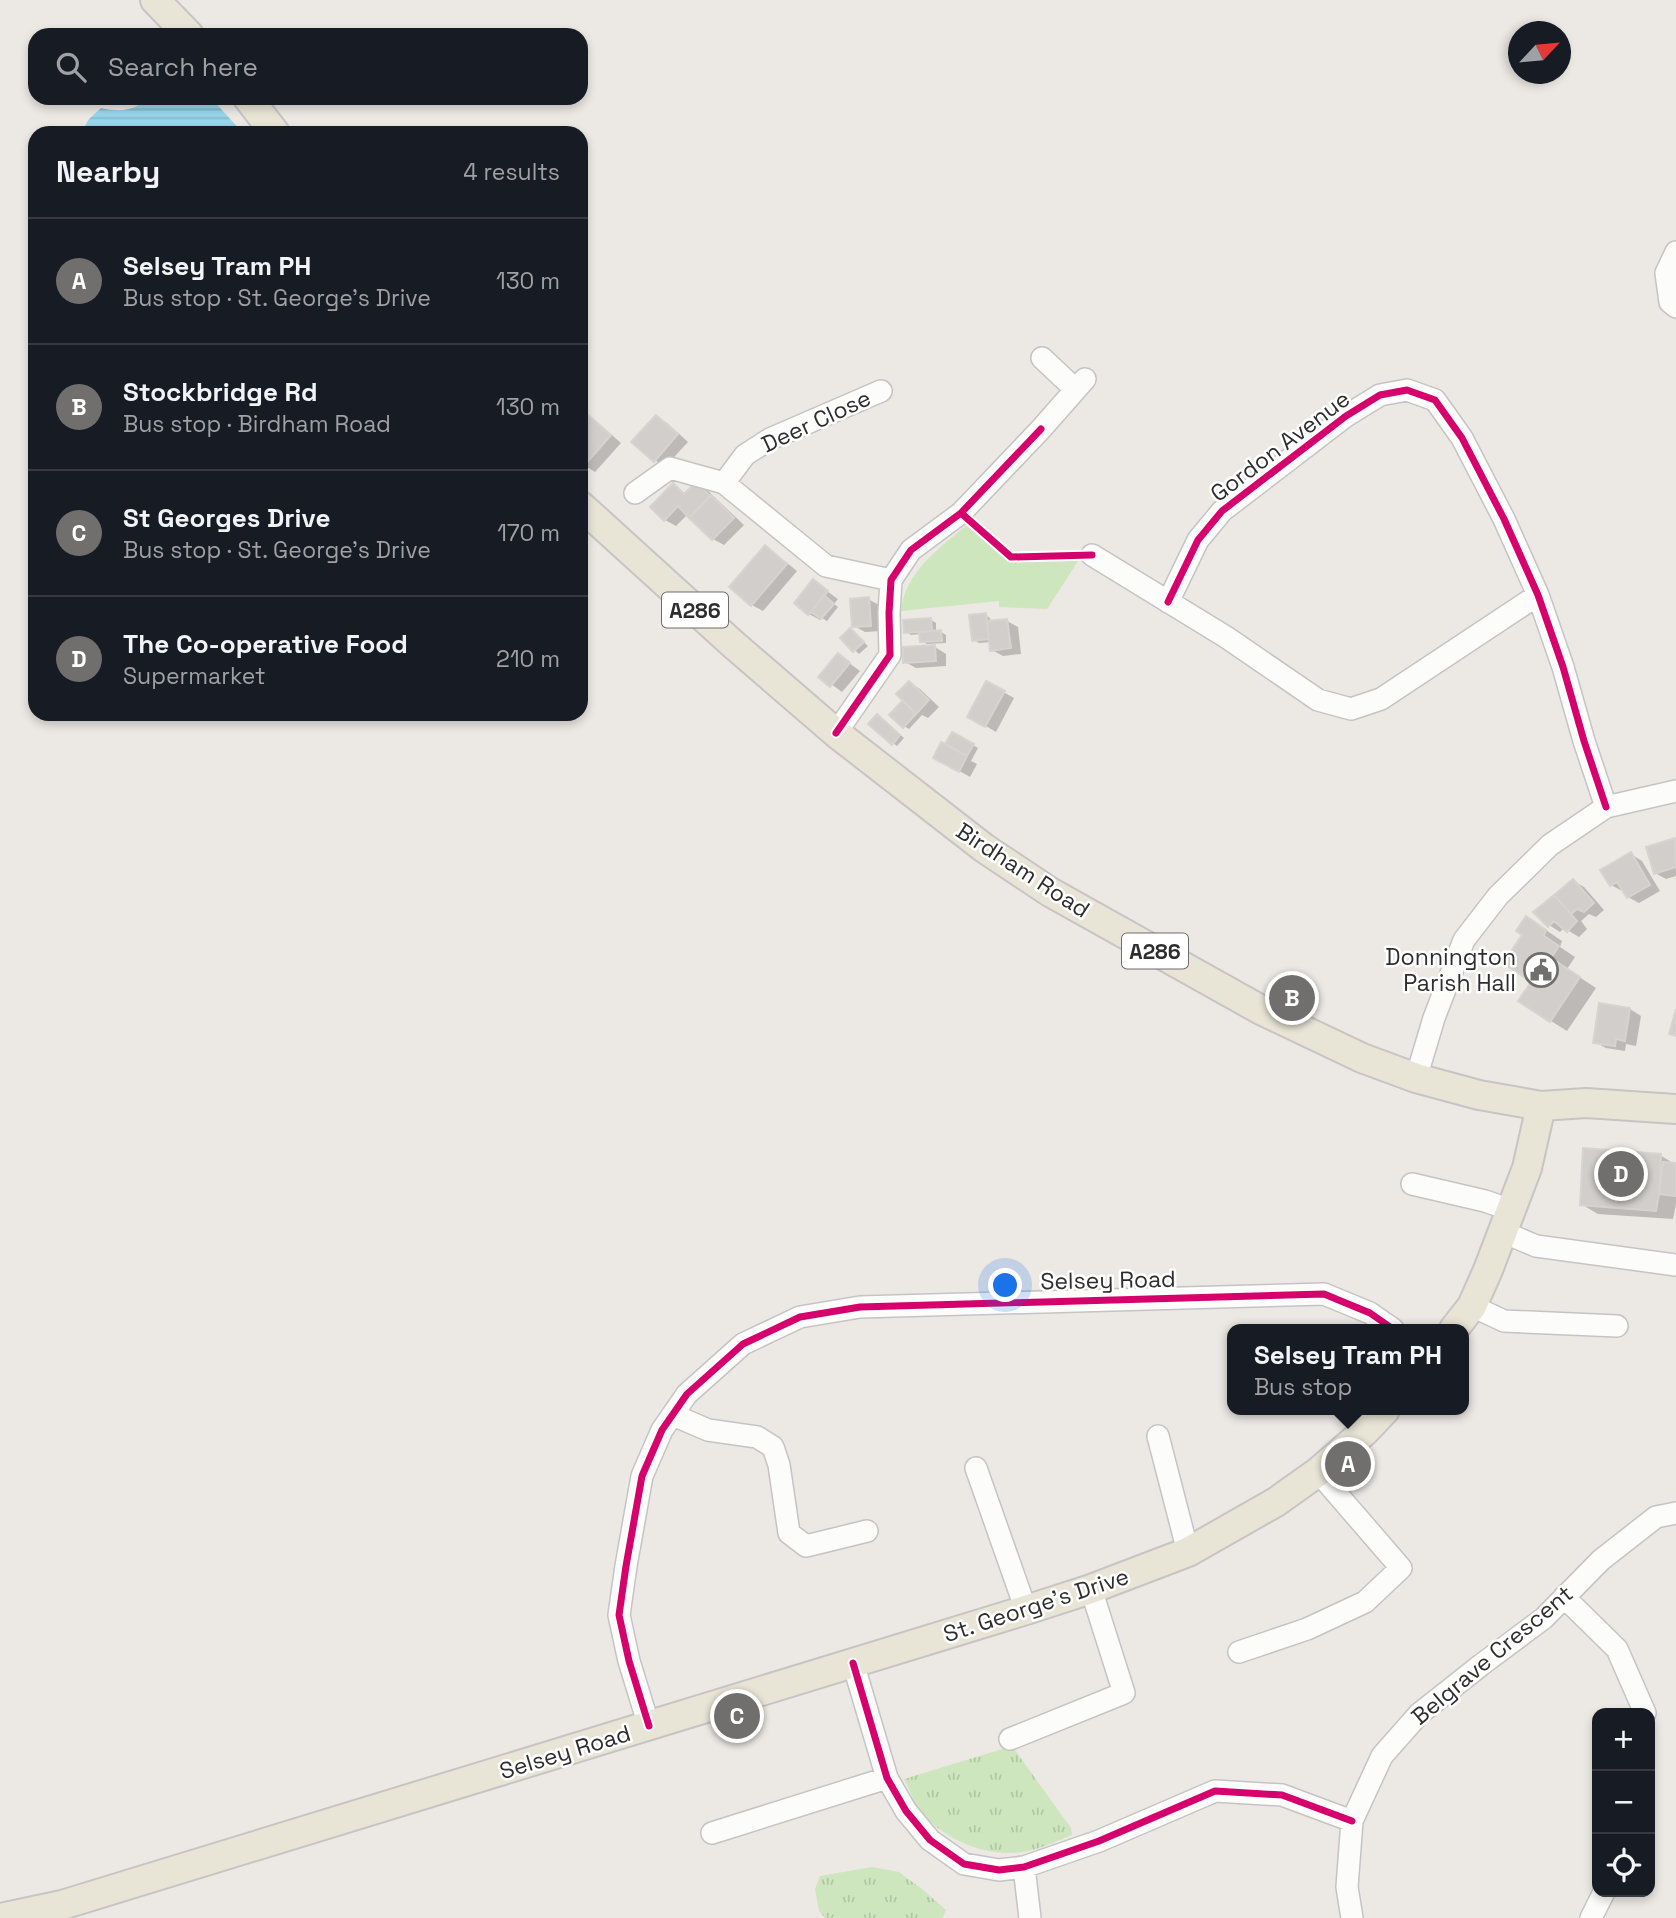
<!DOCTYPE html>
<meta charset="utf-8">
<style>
body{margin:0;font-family:"Space Grotesk",sans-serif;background:#242831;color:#f1f3f6}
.controls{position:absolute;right:21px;bottom:21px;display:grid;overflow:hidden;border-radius:14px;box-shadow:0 4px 10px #0003}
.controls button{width:63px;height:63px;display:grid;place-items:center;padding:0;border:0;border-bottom:2px solid #363941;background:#171b24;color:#f1f3f6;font:35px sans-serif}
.compass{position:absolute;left:1508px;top:21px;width:63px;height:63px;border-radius:50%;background:#171b24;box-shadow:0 4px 10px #0003;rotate:64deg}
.you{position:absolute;left:1006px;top:1286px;width:24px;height:24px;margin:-18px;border:5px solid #fff;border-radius:50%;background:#1a73e8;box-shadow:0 0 0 10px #1a73e833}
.badge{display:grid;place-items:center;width:46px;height:46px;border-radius:50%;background:#706f6e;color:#fff;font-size:23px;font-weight:700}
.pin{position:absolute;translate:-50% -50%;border:4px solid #fff;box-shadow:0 2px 7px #0006}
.popup{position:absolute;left:1227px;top:1324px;width:242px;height:91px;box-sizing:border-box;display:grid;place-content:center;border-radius:14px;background:#171b24;filter:drop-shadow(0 2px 5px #0005);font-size:23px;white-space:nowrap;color:#9ea1a6}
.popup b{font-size:26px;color:#f1f3f6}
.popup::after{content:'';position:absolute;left:50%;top:100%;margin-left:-14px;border:14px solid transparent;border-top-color:#171b24}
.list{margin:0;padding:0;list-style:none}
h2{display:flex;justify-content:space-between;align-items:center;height:91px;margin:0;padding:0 28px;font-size:30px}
h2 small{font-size:23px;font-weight:400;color:#9ea1a6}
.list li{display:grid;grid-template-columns:46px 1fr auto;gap:21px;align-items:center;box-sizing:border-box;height:126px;padding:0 28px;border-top:2px solid #363941}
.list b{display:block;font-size:26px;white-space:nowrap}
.list p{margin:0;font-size:23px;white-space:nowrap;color:#9ea1a6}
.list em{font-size:23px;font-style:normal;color:#9ea1a6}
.icon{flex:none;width:38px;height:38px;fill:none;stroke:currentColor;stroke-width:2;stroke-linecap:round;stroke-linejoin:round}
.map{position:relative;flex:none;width:1676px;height:1918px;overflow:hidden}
.search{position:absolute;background:#171b24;box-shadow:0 4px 10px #0003;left:28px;top:28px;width:560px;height:77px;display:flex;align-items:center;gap:18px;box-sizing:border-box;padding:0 24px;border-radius:21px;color:#9ea1a6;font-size:26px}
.panel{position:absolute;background:#171b24;box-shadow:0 4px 10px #0003;left:28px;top:126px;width:560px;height:595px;border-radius:21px}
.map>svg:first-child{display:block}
.grass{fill:url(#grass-tufts)}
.garden{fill:#cee6be}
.water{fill:url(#water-rules)}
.shadow{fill:#0003}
.building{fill:#d1cecb;stroke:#d7d4d0;stroke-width:2}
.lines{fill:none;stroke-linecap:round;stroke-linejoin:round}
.minor-casing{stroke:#c5c4c5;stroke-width:24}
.major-casing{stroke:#c6c5c4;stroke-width:32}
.minor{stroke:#fcfcfb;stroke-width:21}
.major{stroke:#e8e4d6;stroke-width:28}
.cycleway-casing{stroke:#fff;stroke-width:11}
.cycleway{stroke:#d6006c;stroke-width:7}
.labels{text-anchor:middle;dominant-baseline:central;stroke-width:5;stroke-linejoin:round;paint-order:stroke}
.shield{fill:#fff;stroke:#6d6d6d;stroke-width:2}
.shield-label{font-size:21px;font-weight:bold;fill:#2e2e2e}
.street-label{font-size:23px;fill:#2e2e2e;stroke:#fff}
.poi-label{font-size:23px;fill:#2e2e2e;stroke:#fff;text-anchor:end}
</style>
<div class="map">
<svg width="1676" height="1918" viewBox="0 0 1676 1918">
<defs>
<pattern id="grass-tufts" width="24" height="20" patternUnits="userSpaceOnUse" patternTransform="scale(1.75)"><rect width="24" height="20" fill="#cee6be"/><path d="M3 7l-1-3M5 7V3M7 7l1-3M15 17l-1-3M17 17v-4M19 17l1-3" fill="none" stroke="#b1c6a4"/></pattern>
<pattern id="water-rules" width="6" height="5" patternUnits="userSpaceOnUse" patternTransform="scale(1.75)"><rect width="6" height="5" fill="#99d6ec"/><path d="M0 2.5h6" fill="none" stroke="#84b8cb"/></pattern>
</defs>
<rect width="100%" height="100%" fill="#ece8e4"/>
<path class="grass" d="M1012,1746L1071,1828L1072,1835C1060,1840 1048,1845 1036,1849C996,1861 949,1844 922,1813C914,1804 910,1790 904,1779Z
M872,1867L899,1872L922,1889L946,1910L942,1918H825L819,1911L815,1889L820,1876Z"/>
<path class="garden" d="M968,524L1010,560L1080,558L1047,609L999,607V601L901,611C905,571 940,548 968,524Z"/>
<path class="water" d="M142,98H211L243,133H83L82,131L89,119L101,108C115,111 126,112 139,105Z"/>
<path class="shadow" d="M587,415L597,422L621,443L595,472L581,463V422Z
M656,417L667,423L688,442L665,467L655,460Z
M696,484L707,490L744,525L724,545L713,539L688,514L676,526L665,520L673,486L686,494Z
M765,547L776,554L797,571L763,611L752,605L732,587Z
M814,582L838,599L834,604L838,607L827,621L822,618L820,620L809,614L796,603Z
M868,599L879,605L881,631L865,632L854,626Z
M985,615L990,618L991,622L1007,621L1018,627L1021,654L1003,656L992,650L991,642L979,643L974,640Z
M931,620L936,623V632H941L946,635V643L927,644L922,641L921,634L911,635L906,632Z
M850,630L868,646L859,654L842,638Z
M935,647L946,654V666L916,668L905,662Z
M838,655L860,671L842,692L820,676Z
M909,683L920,689L939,707L928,718L922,715L909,729L904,726Z
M987,683L1014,698L996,732L969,716Z
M883,719L904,738L897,746L893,743Z
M953,734L978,748L971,761L977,764L970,777L935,757L946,747Z
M1675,840L1676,876L1666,879L1655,873Z
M1631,854L1642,861L1660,891L1639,903L1628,897L1624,890L1622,891L1611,885Z
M1573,881L1584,887L1604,910L1596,917L1589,914L1581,921L1587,929L1579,937L1564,928L1560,932L1549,925L1535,912Z
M1543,928L1562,941L1560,947L1575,957L1567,969L1596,988L1567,1031L1551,1021L1533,982Z
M1630,1009L1641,1016L1636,1046L1626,1044L1625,1051L1606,1048L1595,1042Z
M1660,1155L1676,1165V1204L1673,1219L1598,1214L1581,1204Z"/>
<path class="building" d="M586,413L611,435L583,467L581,465V419Z
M656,415L678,434L654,462L631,442Z
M696,482L710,496L689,518L678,506L664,521L650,507L673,483L684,494Z
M711,495L734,518L712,540L689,518Z
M765,545L787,564L751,606L729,587Z
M813,579L828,591L808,615L794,603Z
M824,595L834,604L821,619L811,612Z
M869,597L871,626L852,627L850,599Z
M986,613L989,639L972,641L969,615Z
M931,618L932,631L904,633L903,620Z
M1007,619L1011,648L990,651L987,621Z
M850,628L864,642L853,652L840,638Z
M941,630L942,641L920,642L919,632Z
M935,645L936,661L903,663V647Z
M838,653L850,663L830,687L818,677Z
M909,681L929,700L916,714L896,694Z
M986,681L1005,691L985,727L967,717Z
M903,700L916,714L903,728L889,715Z
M877,714L900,735L892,745L868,724Z
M952,732L974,744L967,756L945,744Z
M941,742L967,756L959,772L933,758Z
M1675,838L1676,867L1654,874L1646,847Z
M1631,852L1650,885L1627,898L1617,882L1610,886L1600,870Z
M1573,879L1594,903L1584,912L1577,909L1571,914L1554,895Z
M1554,895L1577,921L1567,932L1554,921L1548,927L1533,912Z
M1526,916L1546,930L1544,936L1559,946L1551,958L1580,977L1550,1022L1518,1001L1531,982L1503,963L1522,935L1516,931Z
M1599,1003L1630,1008L1625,1041L1616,1039L1615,1046L1593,1043Z
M1676,1009V1036L1669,1034Z
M1583,1148L1661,1154L1659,1194L1656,1211L1580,1205Z
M1663,1162L1676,1163V1196L1659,1194Z"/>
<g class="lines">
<g class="minor-casing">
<path id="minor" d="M1676,252L1666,273L1670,302L1676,307
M1042,358L1075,389
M881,391L770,439L745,455L724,483L826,566L891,580
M635,493L670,468L724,483
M1092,555L1226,637L1318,700L1351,709L1381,699L1538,595
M1168,602L1198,540L1222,511L1346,416L1380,395L1407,390L1435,400L1462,438L1504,519L1538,595L1563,667L1584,741L1606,807
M836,733L890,655L889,613L891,580L911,550L961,513L1041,429L1085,379
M1416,1078L1434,1018L1464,940L1498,896L1550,845L1606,807L1676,791
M1412,1184L1485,1201L1511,1210
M1503,1232L1536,1246L1676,1265
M1472,1306L1504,1321L1617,1326
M673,1415L708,1430L757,1437L773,1447L779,1465L789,1533L806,1546L867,1531
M1158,1436L1188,1552
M976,1468L1026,1610
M1564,1597L1617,1649L1645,1713
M1239,1652L1307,1629L1365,1602L1401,1568L1318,1472
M853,1663L887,1778L906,1811L930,1840L964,1864L999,1870L1024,1867L1099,1841L1215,1791L1282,1795L1352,1821
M649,1726L629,1661L619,1615L626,1566L642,1476L662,1430L687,1394L743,1344L800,1317L860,1307L1324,1294L1370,1313L1393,1329
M1010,1739L1124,1693L1091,1589
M712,1833L887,1778
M1024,1867L1030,1918
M1352,1918L1347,1887L1352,1821L1382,1756L1419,1714L1481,1665L1544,1618L1601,1560L1656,1517L1676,1513
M1591,1918L1604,1892"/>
</g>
<g class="major-casing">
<path id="major" d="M155,0L189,35
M248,98L275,133
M581,506L734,645L836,733L984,848L1050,892L1261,1010L1362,1058L1416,1078L1479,1095L1541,1106L1586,1103L1676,1109
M1454,1329L1472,1306L1488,1270L1527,1168L1541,1106
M0,1918L62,1905L1026,1610L1091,1589L1188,1552L1276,1502L1318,1472L1365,1431L1385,1410"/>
</g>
<use href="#minor" class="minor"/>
<use href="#major" class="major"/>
<g class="cycleway-casing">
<path id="cycleway" d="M961,513L1011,557L1092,555
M1168,602L1198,540L1222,511L1346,416L1380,395L1407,390L1435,400L1462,438L1504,519L1538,595L1563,667L1584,741L1606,807
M836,733L890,655L889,613L891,580L911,550L961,513L1041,429
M853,1663L887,1778L906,1811L930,1840L964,1864L999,1870L1024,1867L1099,1841L1215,1791L1282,1795L1352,1821
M649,1726L629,1661L619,1615L626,1566L642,1476L662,1430L687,1394L743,1344L800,1317L860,1307L1324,1294L1370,1313L1393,1329"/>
</g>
<use href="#cycleway" class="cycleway"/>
</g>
<defs>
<g id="civic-ring" transform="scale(1.75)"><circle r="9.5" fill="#fff" stroke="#706f6e" stroke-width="1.5"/><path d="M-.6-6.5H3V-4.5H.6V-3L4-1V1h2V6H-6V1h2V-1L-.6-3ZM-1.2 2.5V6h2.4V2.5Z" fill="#706f6e"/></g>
</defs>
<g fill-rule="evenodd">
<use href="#civic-ring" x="1541" y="970"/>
</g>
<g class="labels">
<g class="shield">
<rect x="662" y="592.5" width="66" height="35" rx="5"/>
<rect x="1122" y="933.5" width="66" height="35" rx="5"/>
</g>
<g class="shield-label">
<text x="695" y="610">A286</text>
<text x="1155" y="951">A286</text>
</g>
<g class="street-label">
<text transform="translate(816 421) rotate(-25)">Deer Close</text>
<text transform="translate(1280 446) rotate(-37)">Gordon Avenue</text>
<text transform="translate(1023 870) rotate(33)">Birdham Road</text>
<text transform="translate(1108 1280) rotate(-1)">Selsey Road</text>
<text transform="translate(1036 1605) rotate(-18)">St. George's Drive</text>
<text transform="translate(1492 1655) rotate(-40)">Belgrave Crescent</text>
<text transform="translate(565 1752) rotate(-17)">Selsey Road</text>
</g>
<g class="poi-label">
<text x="1516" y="957">Donnington<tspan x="1516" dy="26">Parish Hall</tspan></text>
</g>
</g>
</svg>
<div class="controls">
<button>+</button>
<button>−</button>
<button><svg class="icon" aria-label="locate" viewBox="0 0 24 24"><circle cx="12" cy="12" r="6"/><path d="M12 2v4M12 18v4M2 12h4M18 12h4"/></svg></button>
</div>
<svg class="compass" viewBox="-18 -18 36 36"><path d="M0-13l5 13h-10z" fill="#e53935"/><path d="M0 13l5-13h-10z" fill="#9ea1a6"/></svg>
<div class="you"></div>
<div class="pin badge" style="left:1348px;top:1464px">A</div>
<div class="popup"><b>Selsey Tram PH</b>Bus stop</div>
<div class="pin badge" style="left:1292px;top:998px">B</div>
<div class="pin badge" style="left:737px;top:1716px">C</div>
<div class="pin badge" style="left:1621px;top:1174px">D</div>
<div class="search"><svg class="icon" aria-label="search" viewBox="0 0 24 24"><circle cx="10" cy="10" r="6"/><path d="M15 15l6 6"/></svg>Search here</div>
<section class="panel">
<h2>Nearby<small>4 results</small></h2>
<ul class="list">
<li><span class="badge">A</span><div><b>Selsey Tram PH</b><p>Bus stop · St. George's Drive</p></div><em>130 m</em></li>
<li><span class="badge">B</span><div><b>Stockbridge Rd</b><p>Bus stop · Birdham Road</p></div><em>130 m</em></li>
<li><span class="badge">C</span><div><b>St Georges Drive</b><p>Bus stop · St. George's Drive</p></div><em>170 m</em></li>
<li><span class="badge">D</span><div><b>The Co-operative Food</b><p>Supermarket</p></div><em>210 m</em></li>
</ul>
</section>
</div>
